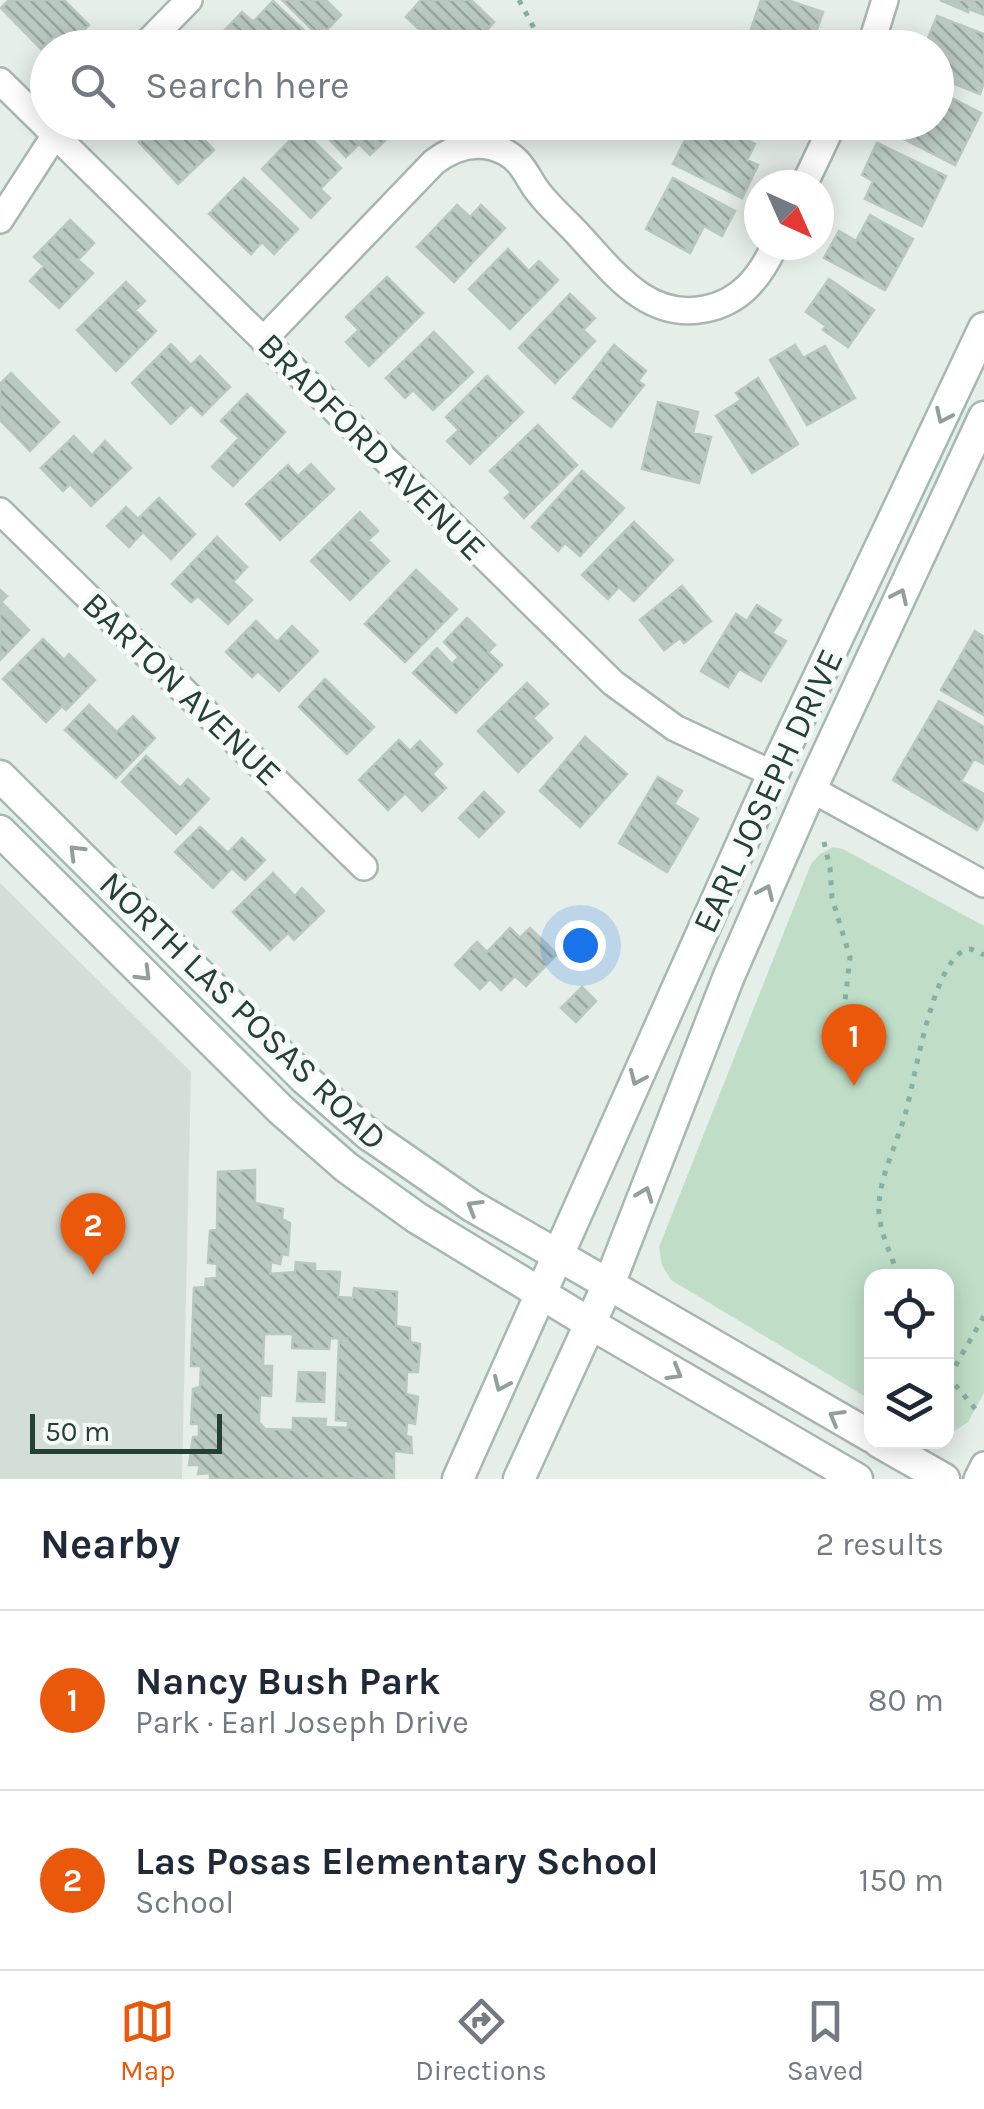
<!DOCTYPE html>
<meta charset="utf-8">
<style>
body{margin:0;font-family:Karla,sans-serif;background:#f2f2f3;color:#1f2937}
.controls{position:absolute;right:30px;bottom:30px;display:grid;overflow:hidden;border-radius:20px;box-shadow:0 5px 25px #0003}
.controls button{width:90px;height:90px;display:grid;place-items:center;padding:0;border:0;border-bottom:2px solid #e0e1e3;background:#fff;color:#1f2937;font:50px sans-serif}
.compass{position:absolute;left:744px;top:170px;width:90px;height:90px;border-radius:50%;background:#fff;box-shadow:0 5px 25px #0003;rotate:135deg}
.scale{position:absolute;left:30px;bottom:25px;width:192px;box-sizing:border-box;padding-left:10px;border:5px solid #254037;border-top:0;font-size:28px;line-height:35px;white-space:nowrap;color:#254037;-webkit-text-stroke:8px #f6faf8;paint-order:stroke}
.you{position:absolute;left:580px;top:945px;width:35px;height:35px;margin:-25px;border:8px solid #fff;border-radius:50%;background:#1a73e8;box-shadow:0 0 0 15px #1a73e833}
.badge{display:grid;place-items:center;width:65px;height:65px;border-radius:50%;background:#ea580c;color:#fff;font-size:32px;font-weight:700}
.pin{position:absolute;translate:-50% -82px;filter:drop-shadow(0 2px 5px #0008)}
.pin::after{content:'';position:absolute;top:52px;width:35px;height:30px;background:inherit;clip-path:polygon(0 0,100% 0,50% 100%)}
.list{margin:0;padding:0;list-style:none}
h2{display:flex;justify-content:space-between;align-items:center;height:130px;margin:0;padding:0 40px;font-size:42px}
h2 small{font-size:32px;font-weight:400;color:#747a83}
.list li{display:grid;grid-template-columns:65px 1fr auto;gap:30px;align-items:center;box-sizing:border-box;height:180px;padding:0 40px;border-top:2px solid #e0e1e3}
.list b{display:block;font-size:38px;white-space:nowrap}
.list p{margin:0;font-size:32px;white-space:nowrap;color:#747a83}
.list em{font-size:32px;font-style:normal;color:#747a83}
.icon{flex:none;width:55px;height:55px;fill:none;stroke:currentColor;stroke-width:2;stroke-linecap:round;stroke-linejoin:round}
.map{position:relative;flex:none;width:984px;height:1479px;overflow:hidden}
.search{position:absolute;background:#fff;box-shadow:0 5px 25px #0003;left:30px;right:30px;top:30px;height:110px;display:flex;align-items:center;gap:25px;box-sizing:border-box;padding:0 35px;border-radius:55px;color:#747a83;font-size:38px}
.sheet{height:490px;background:#fff}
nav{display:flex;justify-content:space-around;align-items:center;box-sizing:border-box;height:140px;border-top:2px solid #e0e1e3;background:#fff;font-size:28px;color:#747a83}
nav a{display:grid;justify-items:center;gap:5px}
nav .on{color:#ea580c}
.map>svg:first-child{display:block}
.built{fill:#d4ded9}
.green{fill:#c0dec7}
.building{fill:url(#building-back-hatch);stroke:#b8c8c1;stroke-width:2.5;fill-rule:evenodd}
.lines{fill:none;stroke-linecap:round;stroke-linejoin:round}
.minor-casing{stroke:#a8b6b1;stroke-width:30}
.tertiary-casing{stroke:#a8b6b1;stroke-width:35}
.secondary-casing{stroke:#a4b9b1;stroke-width:35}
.path{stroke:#87b0a2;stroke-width:5;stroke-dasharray:5 8;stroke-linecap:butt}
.minor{stroke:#fff;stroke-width:25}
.tertiary{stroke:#fff;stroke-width:30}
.secondary{stroke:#fff;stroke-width:30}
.oneway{stroke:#92a09b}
.labels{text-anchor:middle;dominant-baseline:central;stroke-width:10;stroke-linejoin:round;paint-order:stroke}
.street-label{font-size:35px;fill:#254037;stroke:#f6faf8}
</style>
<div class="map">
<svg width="984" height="1479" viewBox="0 0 984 1479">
<defs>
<pattern id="building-back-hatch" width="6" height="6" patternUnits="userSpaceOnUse" patternTransform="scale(2.5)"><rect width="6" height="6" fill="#bbc9c3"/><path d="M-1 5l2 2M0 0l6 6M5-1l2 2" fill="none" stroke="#98a59f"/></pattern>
</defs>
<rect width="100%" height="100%" fill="#e6eeea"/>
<path class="built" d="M0,883L191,1072L182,1479H0Z"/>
<path class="green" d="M833,847L843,849L984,926V1393L968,1422L947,1436L946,1276H872L871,1400L671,1280L662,1265L659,1247L811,864L820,854Z"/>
<path class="building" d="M9,0H64L89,25L66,48L55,36L41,49L1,8Z
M282,0H326L341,15L320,37Z
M421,0H471L494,22L476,42L466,33L452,48H439L406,17Z
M761,0H787L823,12L812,44L806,42L804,48H758L746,44Z
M940,0H984V15L969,9L968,12Z
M273,1L313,39L305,48H242L224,31L242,12L253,22Z
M937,16L984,34V82L980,94L942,79L946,67L936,63V48H924Z
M936,90L981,113L955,165L888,131L893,122H936Z
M140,122H188L214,150L178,184L139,142L150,132Z
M313,122H383L393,133L370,155L359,144L346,157Z
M694,122H713L755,144L747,160L758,165L742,198L673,164Z
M301,129L341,168L320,189L330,198L311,218L262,169Z
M877,143L946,176L922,226L865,199L873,181L862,175Z
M244,178L298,229L274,254L262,242L251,254L209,214Z
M673,178L735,211L722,236L704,226L690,253L646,229Z
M457,205L470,217L481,205L505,228L454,282L417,247Z
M870,215L913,239L885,290L824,258L839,231L856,241Z
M70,220L94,243L78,260L93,273L59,308L30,281L44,266L34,257Z
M508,249L529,271L539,261L558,280L510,329L469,289Z
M387,277L423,313L369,366L346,342L359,330L346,317Z
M829,279L874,310L848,347L823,330L826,326L806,312Z
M126,282L145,301L135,310L156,331L116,371L77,330Z
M570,294L595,318L583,330L595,341L555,383L519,348Z
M434,332L473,372L433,410L413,390L405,398L386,378Z
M171,344L191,365L200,356L230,387L202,415L191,404L171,424L132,383Z
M614,345L646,371L638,381L644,385L611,427L573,398Z
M795,345L803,358L825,346L855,398L807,425L770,360Z
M11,373L59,422L30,451L0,420V384Z
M487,376L523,412L470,464L447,441L459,430L446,417Z
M758,378L798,444L752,473L716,416L741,400L736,393Z
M247,394L285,432L233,486L212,467L239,438L221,421Z
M658,402L698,412L693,433L711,437L699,483L642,469Z
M538,425L577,465L524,518L505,498L511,492L490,471Z
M74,436L92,455L105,441L131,468L91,506L70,484L63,491L41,468Z
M311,464L334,489L280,540L246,504L288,465L298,476Z
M582,471L624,508L580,556L565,543L558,551L532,527Z
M159,498L195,534L171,559L143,532L129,547L107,526L126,507L138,519Z
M360,512L378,531L368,540L389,561L350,600L311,561Z
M634,522L673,560L634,601L619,587L608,599L582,575Z
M217,537L247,567L233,582L252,600L228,624L198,596L191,602L172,584Z
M416,570L457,609L405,662L365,624Z
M682,586L711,621L684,643L680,638L664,650L640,620Z
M0,590L7,596L1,602L29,630L0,660Z
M757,605L781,620L772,633L786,641L761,681L739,669L728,687L701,671L736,614L747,621Z
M467,618L495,645L488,652L502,665L456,713L413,673L437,648L452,664L459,657L444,642Z
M256,621L277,642L292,626L318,651L279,691L258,671L252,677L226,652Z
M975,631L984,637V715L941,690Z
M43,639L64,660L69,654L95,680L66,710L62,706L46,722L3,679Z
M325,679L374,727L347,754L299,707Z
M527,683L548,704L533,718L552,738L518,772L478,731Z
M939,701L984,727V764L974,759L961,781L984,794V818L977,830L893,780Z
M89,705L117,732L133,716L155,738L116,778L65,730Z
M585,737L627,774L580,827L540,791Z
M399,740L410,751L420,741L442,764L432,774L446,788L422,811L405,793L388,810L359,780Z
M146,756L180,788L188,779L209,799L176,834L122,782Z
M658,777L682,791L674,804L698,819L667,872L619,843Z
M484,792L504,812L479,837L459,818Z
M200,827L228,853L242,838L265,860L245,880L232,868L213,888L175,852Z
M273,873L295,896L302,888L324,911L294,940L288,933L270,950L233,912Z
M510,928L520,938L530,928L557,954L526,986L515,976L501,990L490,979L480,989L455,965L477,942L487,952Z
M582,987L596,1001L576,1022L561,1008Z
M255,1170V1203L283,1209L282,1219L290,1223L288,1255L282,1254L280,1264L271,1262L270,1274L295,1272L296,1262L315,1264V1271L340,1272L338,1297L353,1298L354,1288L397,1292L396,1326L410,1328V1342L420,1344L418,1372H407L406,1394L418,1397L415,1424L407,1422L406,1436L411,1437L412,1453L394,1451V1478L210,1479V1473L198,1474L200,1465H189L193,1437H199V1424H191L193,1389L200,1387L201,1366H191L194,1288L205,1287L206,1279L217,1278V1264L208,1263L210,1231L217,1229L218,1172ZM264,1334H293L292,1348L329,1349L330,1338L347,1339V1342L339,1341L336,1420L348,1421V1428L325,1427L326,1419L293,1418V1430L265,1429L259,1422L260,1395L271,1396L272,1366H263Z
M299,1372L325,1373L324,1402L297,1401Z"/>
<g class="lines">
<g class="minor-casing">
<path id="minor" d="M142,48L189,0
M870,48L885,0
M0,81L613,683L675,728L773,774
M492,147L499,122
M804,185L834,122
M0,220L55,135L68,122
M263,340L434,162C455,146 480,139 505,152C520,160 525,172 534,186C544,202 562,217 575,231C611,269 646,321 705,309C741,302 760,277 775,245
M0,511L364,867
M811,789L984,884
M977,1479L984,1465"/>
</g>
<g class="tertiary-casing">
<path id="tertiary" d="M608,1284L872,1437
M591,1324L857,1479
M879,1442L944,1479"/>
</g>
<g class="secondary-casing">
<path id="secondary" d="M0,776L306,1080L368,1134L472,1206L608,1284
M0,831L281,1110L346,1167L417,1218L591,1324
M458,1479L773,774L984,328
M519,1479L615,1269L729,976L811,789L984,417"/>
</g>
<path class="path" d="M519,0L535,30L537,48
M824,842L830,868L832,898L850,957L844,1010L854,1067
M898,1276C891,1252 877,1229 879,1203C881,1174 897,1143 905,1115C915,1080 931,969 963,951C970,946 977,952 984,955
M947,1375L977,1411
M949,1377L984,1316"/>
<use href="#minor" class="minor"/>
<use href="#tertiary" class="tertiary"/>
<use href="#secondary" class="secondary"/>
</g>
<defs><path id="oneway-chevron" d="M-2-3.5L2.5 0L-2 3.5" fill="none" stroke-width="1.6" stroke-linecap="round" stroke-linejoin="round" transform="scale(2.5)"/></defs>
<g class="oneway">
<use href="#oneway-chevron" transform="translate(943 416) rotate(115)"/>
<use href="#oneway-chevron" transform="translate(900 596) rotate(-65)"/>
<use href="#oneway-chevron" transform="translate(76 852) rotate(-135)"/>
<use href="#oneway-chevron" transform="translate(766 892) rotate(-66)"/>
<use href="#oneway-chevron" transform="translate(144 974) rotate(45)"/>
<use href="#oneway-chevron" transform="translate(637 1078) rotate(114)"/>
<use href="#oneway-chevron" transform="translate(645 1194) rotate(-69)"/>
<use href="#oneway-chevron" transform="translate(474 1207) rotate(-149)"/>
<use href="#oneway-chevron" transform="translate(675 1373) rotate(30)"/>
<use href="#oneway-chevron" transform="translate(501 1384) rotate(114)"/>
<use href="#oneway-chevron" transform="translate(836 1417) rotate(-150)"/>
</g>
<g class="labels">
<g class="street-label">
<text transform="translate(372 447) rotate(45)">BRADFORD AVENUE</text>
<text transform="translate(182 689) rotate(44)">BARTON AVENUE</text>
<text transform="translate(768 791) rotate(-65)">EARL JOSEPH DRIVE</text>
<text transform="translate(243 1011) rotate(44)">NORTH LAS POSAS ROAD</text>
</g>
</g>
</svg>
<div class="controls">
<button><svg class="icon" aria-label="locate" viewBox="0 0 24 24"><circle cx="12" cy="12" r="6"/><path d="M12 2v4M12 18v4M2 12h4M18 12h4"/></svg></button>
<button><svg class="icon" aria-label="layers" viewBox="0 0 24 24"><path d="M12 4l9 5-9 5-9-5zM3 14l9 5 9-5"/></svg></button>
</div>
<svg class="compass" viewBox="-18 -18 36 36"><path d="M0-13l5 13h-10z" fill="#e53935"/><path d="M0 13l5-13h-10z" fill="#747a83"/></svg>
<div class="scale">50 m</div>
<div class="you"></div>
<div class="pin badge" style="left:854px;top:1086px">1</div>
<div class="pin badge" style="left:93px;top:1275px">2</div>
<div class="search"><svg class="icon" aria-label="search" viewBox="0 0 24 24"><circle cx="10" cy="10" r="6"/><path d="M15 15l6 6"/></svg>Search here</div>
</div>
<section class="sheet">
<h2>Nearby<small>2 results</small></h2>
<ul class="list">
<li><span class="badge">1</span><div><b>Nancy Bush Park</b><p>Park · Earl Joseph Drive</p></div><em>80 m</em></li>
<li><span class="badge">2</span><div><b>Las Posas Elementary School</b><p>School</p></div><em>150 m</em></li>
</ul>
</section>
<nav>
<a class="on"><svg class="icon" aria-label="map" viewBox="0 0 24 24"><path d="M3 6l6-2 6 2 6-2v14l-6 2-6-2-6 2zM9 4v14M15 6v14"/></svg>Map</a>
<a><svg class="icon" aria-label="directions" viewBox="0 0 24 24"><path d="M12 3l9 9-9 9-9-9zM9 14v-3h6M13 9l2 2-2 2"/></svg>Directions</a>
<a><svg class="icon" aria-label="saved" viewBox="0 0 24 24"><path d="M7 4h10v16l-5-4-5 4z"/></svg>Saved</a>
</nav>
